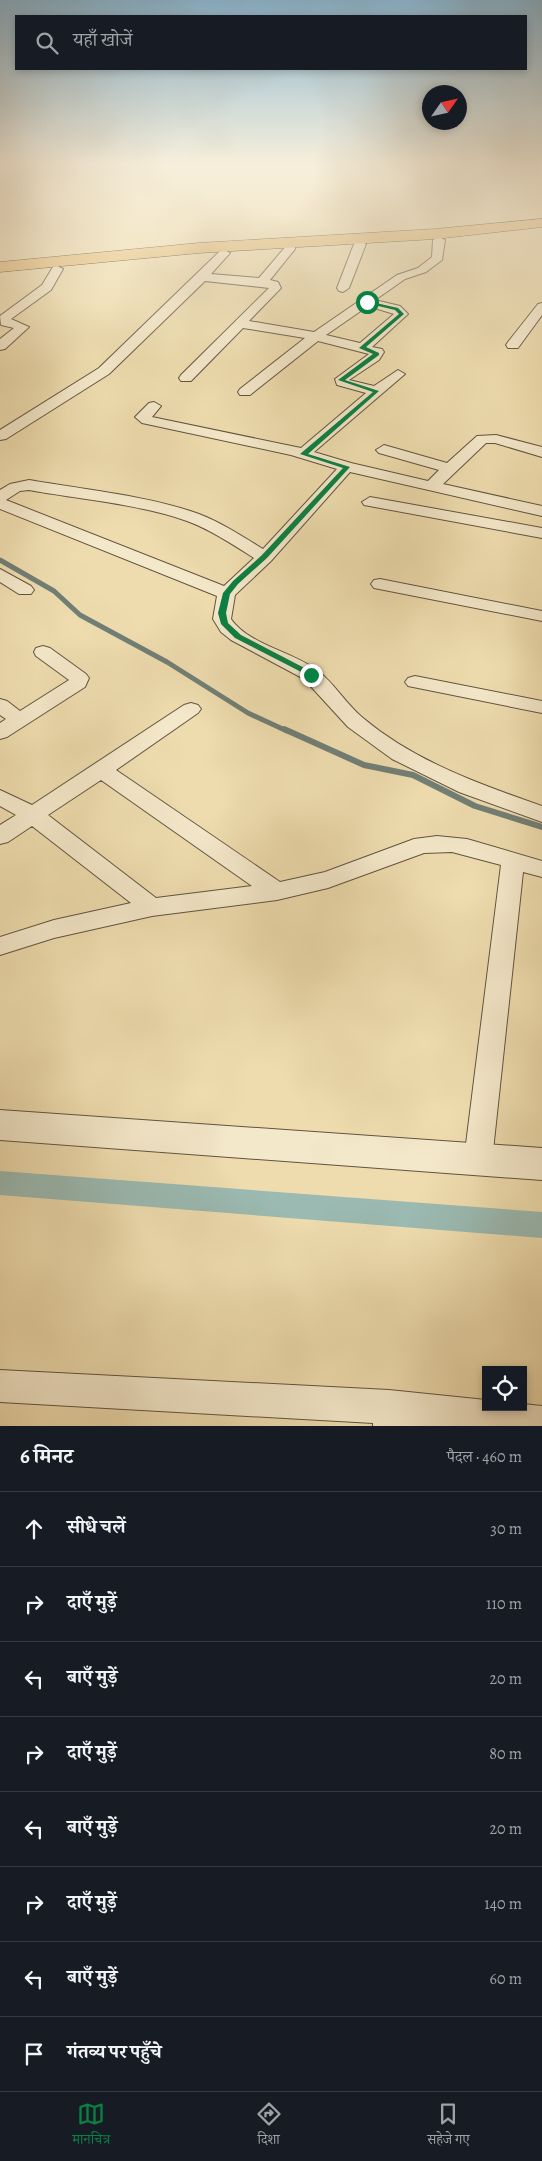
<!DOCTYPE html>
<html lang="hi">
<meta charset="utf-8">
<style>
body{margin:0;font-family:Alegreya,"Noto Serif Devanagari",serif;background:#20242c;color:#f1f3f6}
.controls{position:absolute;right:15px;bottom:15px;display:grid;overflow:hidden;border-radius:0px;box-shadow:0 2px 8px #0003}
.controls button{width:45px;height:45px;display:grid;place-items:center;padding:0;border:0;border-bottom:1px solid #363941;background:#171b24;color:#f1f3f6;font:25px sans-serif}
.compass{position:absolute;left:422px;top:85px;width:45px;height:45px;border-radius:50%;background:#171b24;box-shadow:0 2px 8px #0003;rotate:56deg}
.stop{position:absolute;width:15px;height:15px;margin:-11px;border:4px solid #0b8043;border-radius:50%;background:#fff}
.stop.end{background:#0b8043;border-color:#fff;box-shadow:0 1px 5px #0008}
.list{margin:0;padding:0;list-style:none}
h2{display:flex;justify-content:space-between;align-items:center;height:65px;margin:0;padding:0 20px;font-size:21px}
h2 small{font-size:16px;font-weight:400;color:#9ea1a6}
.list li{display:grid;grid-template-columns:32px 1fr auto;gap:15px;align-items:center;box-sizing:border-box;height:75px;padding:0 20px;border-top:1px solid #363941}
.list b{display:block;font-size:19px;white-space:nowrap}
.list em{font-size:16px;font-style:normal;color:#9ea1a6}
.icon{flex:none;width:28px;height:28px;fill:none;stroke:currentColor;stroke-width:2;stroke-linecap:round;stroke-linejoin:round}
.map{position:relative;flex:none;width:542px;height:1426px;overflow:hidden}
.search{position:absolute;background:#171b24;box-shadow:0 2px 8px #0003;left:15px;right:15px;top:15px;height:55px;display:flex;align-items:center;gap:12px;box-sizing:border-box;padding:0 18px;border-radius:0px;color:#9ea1a6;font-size:19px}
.sheet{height:665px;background:#171b24}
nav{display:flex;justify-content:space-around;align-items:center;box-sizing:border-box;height:70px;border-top:1px solid #363941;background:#171b24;font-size:14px;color:#9ea1a6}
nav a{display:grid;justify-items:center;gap:2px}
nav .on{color:#0b8043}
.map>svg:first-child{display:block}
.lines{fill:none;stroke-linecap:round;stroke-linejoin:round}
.stream-far1{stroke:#717f76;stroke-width:5}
.stream{stroke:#717f76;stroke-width:6}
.canal{fill:#9bbab2;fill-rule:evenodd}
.minor-casing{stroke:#615440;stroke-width:2}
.tertiary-casing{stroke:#615440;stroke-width:2}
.primary-casing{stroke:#32271b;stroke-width:1}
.minor{fill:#f4e8ca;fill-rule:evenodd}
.tertiary{fill:#f4e8ca;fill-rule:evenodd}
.primary{fill:#e7be77;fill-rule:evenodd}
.route{fill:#0b8043}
</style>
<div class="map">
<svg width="542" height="1426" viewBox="0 0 542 1426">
<rect width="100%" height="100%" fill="#eedcae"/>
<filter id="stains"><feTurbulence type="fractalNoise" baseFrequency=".004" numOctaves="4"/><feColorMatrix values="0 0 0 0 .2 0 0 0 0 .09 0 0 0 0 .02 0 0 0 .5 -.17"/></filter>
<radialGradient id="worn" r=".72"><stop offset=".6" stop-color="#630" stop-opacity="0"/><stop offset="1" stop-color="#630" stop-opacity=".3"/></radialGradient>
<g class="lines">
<path class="stream-far1" d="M0,560L54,591L80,615L167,662L248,713L287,731"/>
<path class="stream" d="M284,729L364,765L413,775L475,806L542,827"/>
<path class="canal" d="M0,1171L542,1212V1238L0,1195Z"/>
<g class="minor-casing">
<path id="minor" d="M439,237L445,240L442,260L426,272L405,279L375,300L400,306L408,314L372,347L382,349L384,352L379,360L349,380L374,386L398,370L405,374L314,452L351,463L428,481L439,470L379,453L376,450L384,445L447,463L477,436L496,435L542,447V457L495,443H486L443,484L542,506V516L350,472L271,561L235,595L231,619C249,645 294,652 318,671C335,684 346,704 363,718C414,761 479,784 542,806V822L459,792L392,759L348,727L304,679L231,640L221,632L213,619L217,596L0,509V490L10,484L29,480C81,489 150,496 199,514C222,523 242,536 263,549L337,469L291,455L142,423L135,417L149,403L154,402L161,406L152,417L301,448L366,393L337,385L335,379L369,354L318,341L250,395H240L238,392L240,389L305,338L243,328L191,381H181L179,378L181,375L269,288L205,281L109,374L6,439L0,440V430L99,368L220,251L224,250L230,253L211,274L259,278L287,245H295V249L270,280L278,282L281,288L249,321L314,332L397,275L418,268L432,257L433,240ZM368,306L394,314L360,343L326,335ZM29,490C78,499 140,504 187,521C211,530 232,544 254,558L224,586L6,500L20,491Z
M360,241L366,244L349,288L343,292L339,291L337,288L354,244Z
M57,266L63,269L51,290L11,319L29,327L5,349L0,350V339L14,328L1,325L0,316L42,285L53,267Z
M542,303V315L518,348H508L506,345L508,342L538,304Z
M370,497L542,528V538L364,505L362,502Z
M0,569L31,586L34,590L31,594H19L0,582Z
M380,579L542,611V621L374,588L371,584L374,580Z
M43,646L50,648L86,674L89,678L85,687L7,737L0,739V723L6,719L0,715V699L7,701L20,711L69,680L36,656L34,652L36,648Z
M415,676L542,701V713L408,686L405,682L408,678Z
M191,703L198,705L201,709L198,713L116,770L280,882L325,872L414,839L437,836L467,839L542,861V877L523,872L492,1160L488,1169L478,1173L468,1169L464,1160L501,865L452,852L424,853L328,888L277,900L152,916L54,938L0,955V937L54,920L131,903L32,826L8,842L0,844V825L16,815L0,806V790L32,805L184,705ZM101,780L252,886L156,898L48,815Z
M0,1370L389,1390L486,1400V1407H523V1404L542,1406V1426H373V1423L0,1402Z"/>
</g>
<g class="tertiary-casing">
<path id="tertiary" d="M0,1110L542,1148V1180L0,1140Z"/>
</g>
<g class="primary-casing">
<path id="primary" d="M542,219V227L435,239L199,253L0,272V262L199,243L435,229Z"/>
</g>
<use href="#minor" class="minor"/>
<use href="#tertiary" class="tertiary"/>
<use href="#primary" class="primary"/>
</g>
<linearGradient id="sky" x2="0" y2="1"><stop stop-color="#89b6d2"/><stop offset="0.45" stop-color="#f7efdb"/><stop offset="1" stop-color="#f7efdb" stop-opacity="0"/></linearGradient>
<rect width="542" height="364" fill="url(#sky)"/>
<path class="route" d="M367,301L398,308L404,314L366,347L379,353V355L345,380L379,391L308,454L350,467L267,558L238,584L230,594L226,613L228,623L241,635L314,673L315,675L311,677L235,638L221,624L218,613L223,593L233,581L262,555L343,468L300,454L373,392L338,380L373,354L359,348L399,314L395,310L366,303Z"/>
<rect width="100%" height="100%" filter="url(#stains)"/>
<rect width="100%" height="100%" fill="url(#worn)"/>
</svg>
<div class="controls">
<button><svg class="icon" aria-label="locate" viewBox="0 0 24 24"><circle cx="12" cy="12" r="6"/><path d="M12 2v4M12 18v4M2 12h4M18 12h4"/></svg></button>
</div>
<svg class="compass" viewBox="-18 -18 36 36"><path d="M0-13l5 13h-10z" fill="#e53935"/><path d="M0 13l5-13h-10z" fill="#9ea1a6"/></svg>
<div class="stop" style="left:367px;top:302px"></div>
<div class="stop end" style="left:311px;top:675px"></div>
<div class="search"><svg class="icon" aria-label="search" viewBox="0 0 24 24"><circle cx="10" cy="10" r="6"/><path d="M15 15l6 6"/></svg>यहाँ खोजें</div>
</div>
<section class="sheet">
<h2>6 मिनट<small>पैदल · 460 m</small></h2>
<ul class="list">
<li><svg class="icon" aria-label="ahead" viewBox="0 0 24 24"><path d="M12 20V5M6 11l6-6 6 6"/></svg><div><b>सीधे चलें</b></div><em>30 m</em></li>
<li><svg class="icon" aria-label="right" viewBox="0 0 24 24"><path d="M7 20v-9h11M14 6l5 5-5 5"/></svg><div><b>दाएँ मुड़ें</b></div><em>110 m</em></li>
<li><svg class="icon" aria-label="left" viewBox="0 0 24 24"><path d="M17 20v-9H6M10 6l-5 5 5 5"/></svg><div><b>बाएँ मुड़ें</b></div><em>20 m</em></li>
<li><svg class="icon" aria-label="right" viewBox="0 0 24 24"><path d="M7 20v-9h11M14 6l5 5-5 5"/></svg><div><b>दाएँ मुड़ें</b></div><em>80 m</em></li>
<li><svg class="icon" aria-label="left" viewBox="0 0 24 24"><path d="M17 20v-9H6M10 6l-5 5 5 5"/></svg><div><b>बाएँ मुड़ें</b></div><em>20 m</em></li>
<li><svg class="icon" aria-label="right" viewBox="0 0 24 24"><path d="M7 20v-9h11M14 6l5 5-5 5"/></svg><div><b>दाएँ मुड़ें</b></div><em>140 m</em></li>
<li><svg class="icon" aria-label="left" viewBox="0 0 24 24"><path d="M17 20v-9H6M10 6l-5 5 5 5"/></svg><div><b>बाएँ मुड़ें</b></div><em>60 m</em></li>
<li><svg class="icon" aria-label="arrive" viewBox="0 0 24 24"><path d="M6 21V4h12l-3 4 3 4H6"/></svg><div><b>गंतव्य पर पहुँचे</b></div></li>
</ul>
</section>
<nav>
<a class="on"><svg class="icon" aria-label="map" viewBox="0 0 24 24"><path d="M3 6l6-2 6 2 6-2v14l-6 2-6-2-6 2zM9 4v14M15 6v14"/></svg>मानचित्र</a>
<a><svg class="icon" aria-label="directions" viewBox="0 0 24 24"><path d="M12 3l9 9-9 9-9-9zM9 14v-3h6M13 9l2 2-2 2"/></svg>दिशा</a>
<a><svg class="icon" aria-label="saved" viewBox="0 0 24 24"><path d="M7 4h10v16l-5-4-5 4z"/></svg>सहेजे गए</a>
</nav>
